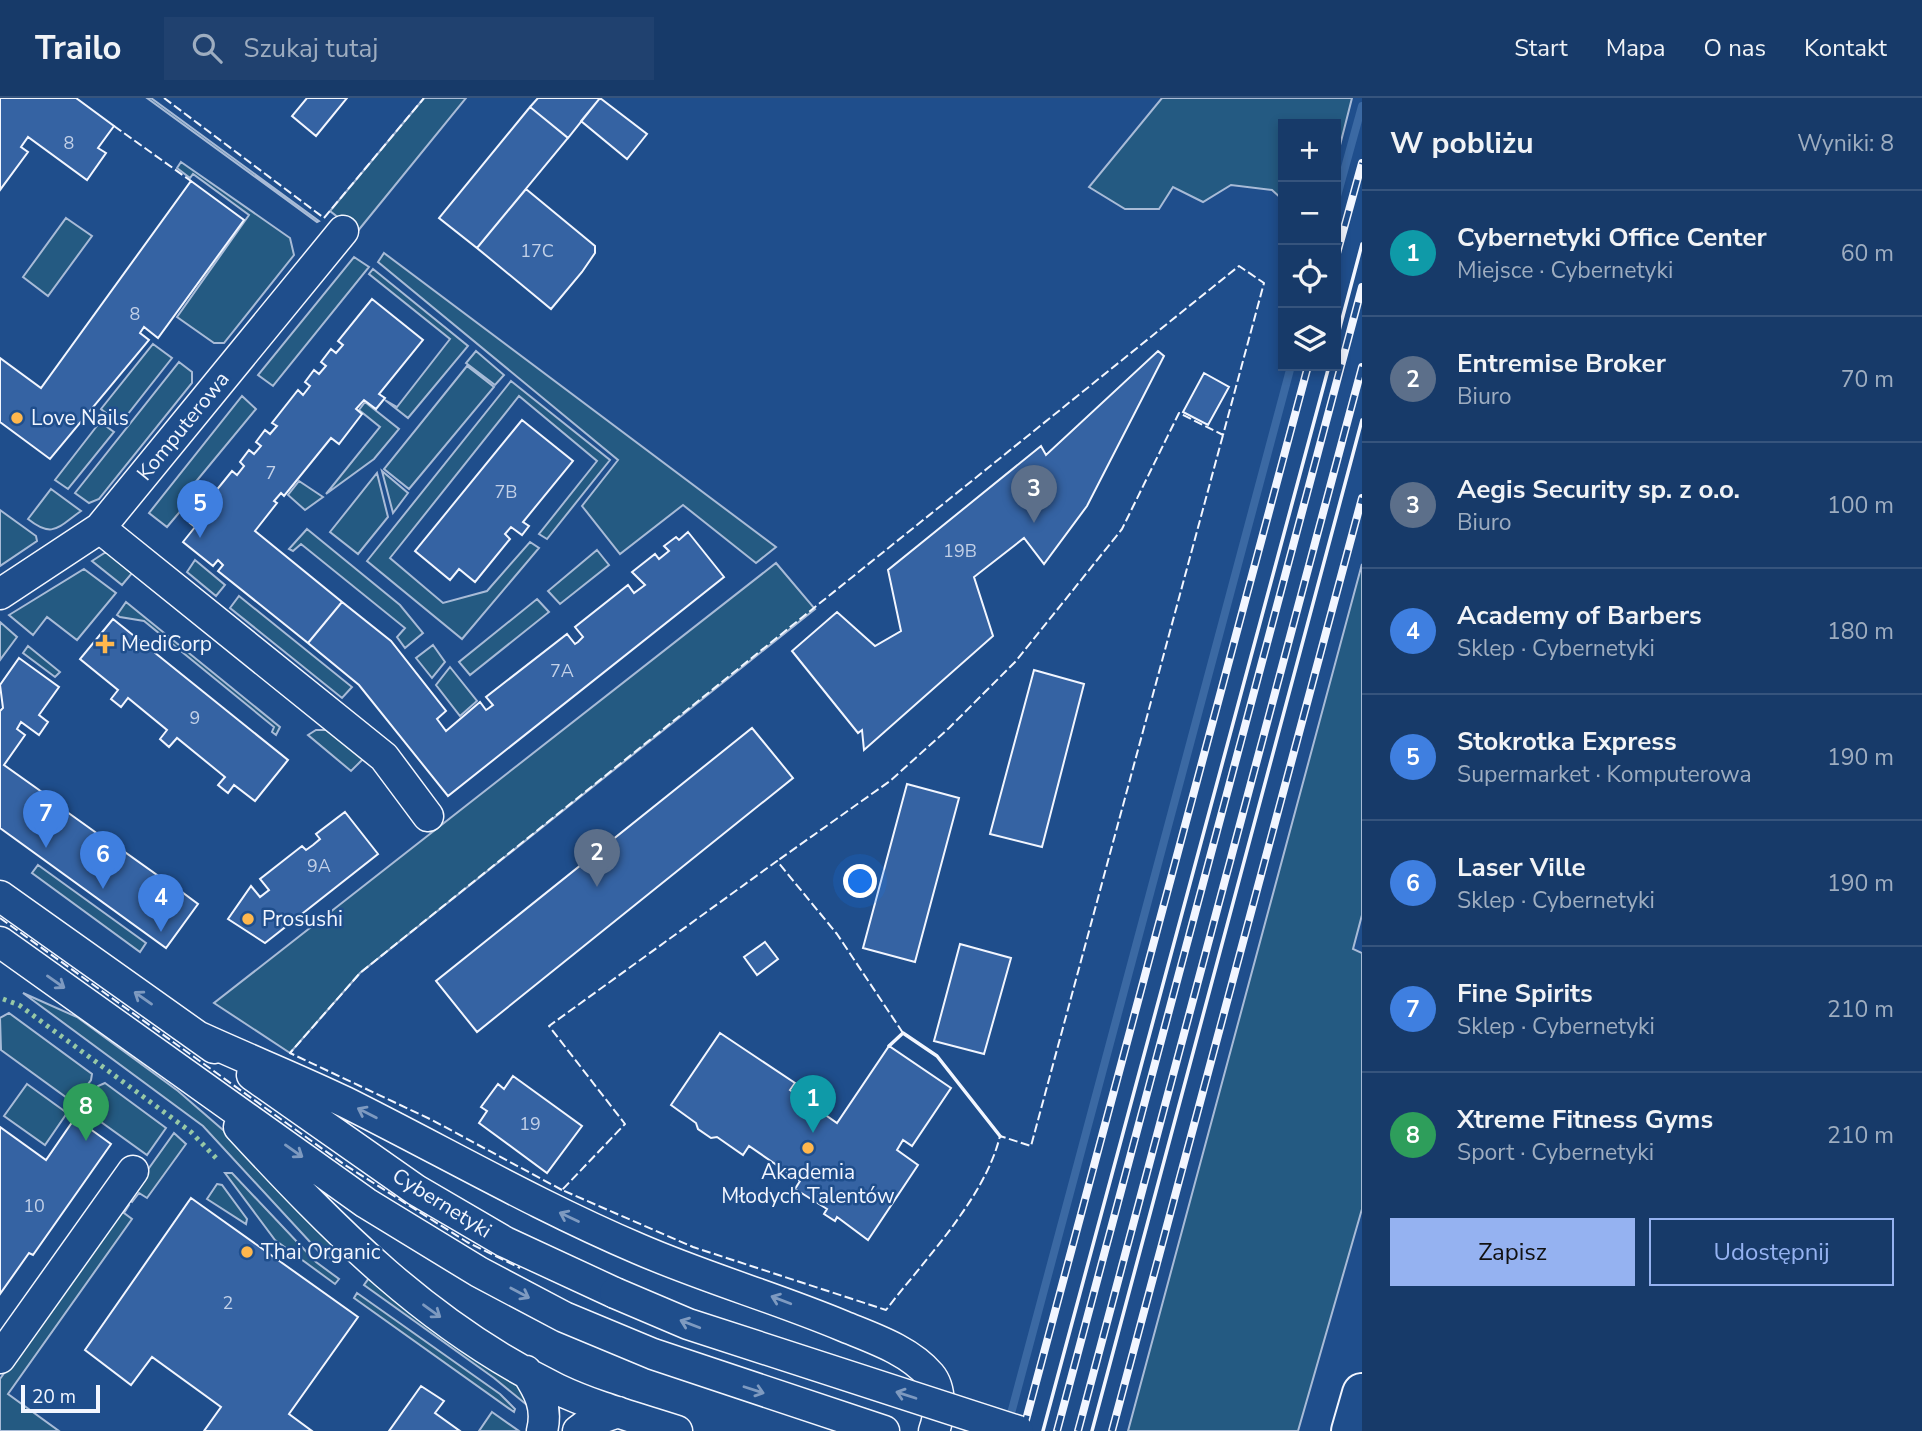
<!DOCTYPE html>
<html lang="pl">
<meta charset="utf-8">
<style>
body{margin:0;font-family:"Nunito Sans",sans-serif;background:#20416f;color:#f1f3f6}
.controls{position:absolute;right:21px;top:21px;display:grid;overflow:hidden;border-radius:0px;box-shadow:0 4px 10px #0003}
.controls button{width:63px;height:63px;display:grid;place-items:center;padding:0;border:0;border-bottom:2px solid #36547d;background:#173a69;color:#f1f3f6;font:35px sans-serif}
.scale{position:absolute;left:21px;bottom:18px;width:79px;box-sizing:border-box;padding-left:7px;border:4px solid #f2f6ff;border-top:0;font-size:19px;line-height:24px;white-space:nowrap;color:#f2f6ff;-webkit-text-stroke:5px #1f4e8c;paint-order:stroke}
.you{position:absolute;left:861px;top:784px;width:24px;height:24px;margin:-18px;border:5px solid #fff;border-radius:50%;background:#1a73e8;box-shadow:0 0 0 10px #1a73e833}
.badge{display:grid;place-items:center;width:46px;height:46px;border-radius:50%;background:#95b2f1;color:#fff;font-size:23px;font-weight:700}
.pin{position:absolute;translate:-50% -58px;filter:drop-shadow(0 2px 4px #0008)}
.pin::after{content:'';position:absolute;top:37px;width:24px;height:21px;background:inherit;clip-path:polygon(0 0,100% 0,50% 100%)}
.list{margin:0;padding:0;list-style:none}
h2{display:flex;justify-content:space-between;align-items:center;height:91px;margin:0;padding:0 28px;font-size:30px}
h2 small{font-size:23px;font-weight:400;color:#9eadc0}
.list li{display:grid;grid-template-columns:46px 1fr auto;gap:21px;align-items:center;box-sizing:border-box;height:126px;padding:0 28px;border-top:2px solid #36547d}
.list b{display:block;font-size:26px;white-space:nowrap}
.list p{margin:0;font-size:23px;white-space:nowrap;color:#9eadc0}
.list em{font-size:23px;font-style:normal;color:#9eadc0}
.actions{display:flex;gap:14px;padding:21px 28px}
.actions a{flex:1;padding:16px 0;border:2px solid #95b2f1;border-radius:0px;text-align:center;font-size:24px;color:#95b2f1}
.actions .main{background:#95b2f1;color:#111}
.icon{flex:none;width:38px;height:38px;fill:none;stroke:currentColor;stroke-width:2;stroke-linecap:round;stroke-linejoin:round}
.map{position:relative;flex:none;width:1362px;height:1333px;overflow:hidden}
header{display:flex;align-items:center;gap:42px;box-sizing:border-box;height:98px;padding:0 35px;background:#173a69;border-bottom:2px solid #36547d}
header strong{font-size:33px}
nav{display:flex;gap:38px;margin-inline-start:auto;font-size:24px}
.search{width:490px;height:63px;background:#20416f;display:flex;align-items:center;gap:18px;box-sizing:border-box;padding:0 24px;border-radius:0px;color:#9eadc0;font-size:26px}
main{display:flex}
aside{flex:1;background:#173a69}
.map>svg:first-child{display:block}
.green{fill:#245a82;stroke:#a8bbd7;stroke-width:2}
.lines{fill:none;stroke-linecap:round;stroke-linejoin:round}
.stream{stroke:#3b69a3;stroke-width:8}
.building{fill:#3563a3;stroke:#f2f6ff;stroke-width:2}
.minor-casing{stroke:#f2f6ff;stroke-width:33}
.highway-casing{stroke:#f2f6ff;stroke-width:42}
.minor{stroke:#1f4e8c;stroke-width:30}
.highway{stroke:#1f4e8c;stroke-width:38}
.rail-casing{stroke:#f2f6ff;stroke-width:8}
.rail{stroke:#1f4e8c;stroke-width:5;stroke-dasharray:16;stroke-linecap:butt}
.minor-bridge-casing{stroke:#f2f6ff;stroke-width:33;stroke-linecap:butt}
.minor-bridge{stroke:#1f4e8c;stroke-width:30}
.hedge{stroke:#97c8a6;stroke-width:5;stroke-dasharray:3.5 5;stroke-linecap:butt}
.fence{stroke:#f2f6ff;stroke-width:2;stroke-dasharray:9 3.5;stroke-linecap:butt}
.wall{stroke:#f2f6ff;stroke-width:3.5}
.oneway{stroke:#7e9ac0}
.poi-dot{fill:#ffb74d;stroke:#1f4e8c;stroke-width:2.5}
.labels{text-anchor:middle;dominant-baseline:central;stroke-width:5;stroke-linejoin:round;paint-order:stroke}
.number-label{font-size:18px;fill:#c3d1e8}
.poi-label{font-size:21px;fill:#f2f6ff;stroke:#1f4e8c;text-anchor:start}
.street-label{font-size:21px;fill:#f2f6ff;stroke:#1f4e8c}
</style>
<header>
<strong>Trailo</strong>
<div class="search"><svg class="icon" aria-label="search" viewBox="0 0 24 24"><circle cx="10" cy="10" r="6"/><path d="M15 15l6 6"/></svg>Szukaj tutaj</div>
<nav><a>Start</a><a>Mapa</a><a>O nas</a><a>Kontakt</a></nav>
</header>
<main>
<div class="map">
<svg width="1362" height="1333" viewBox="0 0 1362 1333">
<rect width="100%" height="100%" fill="#1f4e8c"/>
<path class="green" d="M147,0H151L319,123L317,124Z
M424,0H466L357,134L330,113Z
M1162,0H1352L1336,63V26H1283V102L1272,92L1231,87L1203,104L1173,89L1159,111H1125L1089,89Z
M181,64L290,140L294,157L224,245H214L177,219L249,117L193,76L190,80L177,70Z
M66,120L92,138L48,198L23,179Z
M384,155L776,449L756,465L683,407L620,456L582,408L618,362L378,164Z
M354,159L369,169L273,288L258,277Z
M373,171L468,248L408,320L385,302L397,309L450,241L369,176Z
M153,246L172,260L120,326L101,311Z
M476,253L504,277L495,287L466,265Z
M179,264L192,274V285L99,401L89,405L75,395Z
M467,268L494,289L409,391L384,371Z
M511,283L610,362L547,441L539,436L597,363L519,298L390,460L443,505L487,493L530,444L539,450L462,541L367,463Z
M242,298L256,311L189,392L194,397L167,429L149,415Z
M365,304L399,331L374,361L326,396L380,329L359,312Z
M100,324L114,334L68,391L55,382Z
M382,373L408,395L393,415Z
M377,375L388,419L358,456L330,434Z
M299,383L323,399L305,412L288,397Z
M51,391L81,413C58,429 53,441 28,421Z
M0,412L36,438L37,443L0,468Z
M307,431L400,507L423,535L405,550L397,539L405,530L301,446L293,453L289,451Z
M597,452L609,467L560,506L548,493Z
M106,454L133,474L122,487L92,463Z
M195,462L225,487L216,498L187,474Z
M776,465L815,511L360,875L290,955L214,905Z
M1362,466V817L1353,851L1362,855V1111L1298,1333H1128Z
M84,471L116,495L77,542L47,519L33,537L9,517Z
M239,498L352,589L342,600L230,510Z
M537,501L549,514L470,577L459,564Z
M126,504L280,629L276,637L272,634L274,629L144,523L120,519L117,517Z
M0,524L17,539L0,562Z
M433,547L445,564L432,580L416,560Z
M28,548L60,574L55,579L23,555Z
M450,569L477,603L460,618L436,587Z
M316,632H327L363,661L351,673L308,637Z
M38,767L146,845L140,854L32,775Z
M23,895L77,919L178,993L230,1038L345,1157L340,1162L323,1158L203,1028Z
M9,915L92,976L91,982L74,1005L1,952L0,920Z
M105,985L166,1030L147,1057L83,1011L98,988Z
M27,986L67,1015L45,1047L4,1018Z
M174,1035L186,1046L147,1100L139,1095L132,1104L127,1101Z
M225,1075H232L316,1164L339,1181L335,1186L275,1142Z
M217,1086L222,1087L247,1121L246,1126L207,1101Z
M125,1104L129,1107L124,1115L132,1121L8,1296L59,1333H0V1281Z
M369,1180L513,1280L538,1316L494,1280L364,1187Z
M357,1195L500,1296L515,1311L514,1314L354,1200Z
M492,1314L519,1333H479Z"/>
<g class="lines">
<path class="stream" d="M1336,102L1362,8
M1009,1323L1291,268"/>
</g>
<path class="building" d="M0,0H76L114,28L98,50L106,55L87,82L28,39L21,49L28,54L0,92Z
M307,0H347L316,38L292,18Z
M538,0H600L568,40L530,9Z
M600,0L647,36L627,61L581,23Z
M530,9L568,40L477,150L439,120Z
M191,83L244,122L158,240L144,229L140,235L149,242L50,361L0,324V260L41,290Z
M526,91L595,148V155L582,174L551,211L477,150Z
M372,201L423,242L379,296L385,300L376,311L364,302L356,311L362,316L339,346L331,340L284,398L281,395L274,403L277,405L255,433L342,504L308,545L218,473L223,467L218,462L213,468L183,444L195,429L190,425L232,373L237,377L244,368L240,364L249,352L254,356L261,348L256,344L265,332L270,336L277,328L272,325L298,292L303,297L310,288L305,284L314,272L319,276L326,268L321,264L331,251L336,255L343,247L338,243Z
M1158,253L1164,258L1087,408L1044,466L1024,440L974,479L993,538L864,652L862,632L858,635L792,553L837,514L875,548L901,533L888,472L1041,348L1046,357Z
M1204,275L1229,289L1208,327L1183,314Z
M522,322L573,363L523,424L529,428L522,437L511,429L505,436L510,441L475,484L459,471L450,482L415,453Z
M688,434L724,479L448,698L359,587L308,545L342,504L391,543L446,613L437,621L446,633L480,604L486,612L489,610L493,607L486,599L567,536L575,546L578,544L583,539L575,529L628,487L634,495L645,487L632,474L655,456L659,461L669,453L664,448L676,439L679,442Z
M113,521L288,662L255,703L234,687L228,695L218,687L225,679L177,640L169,649L160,641L167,632L128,600L121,609L111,601L118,592L80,561Z
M19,560L59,589L39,617L48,624L39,637L21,624L17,631L25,637L4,667L56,704L49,715L56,720L63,711L102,739L94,749L104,756L112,745L157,777L149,787L156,791L163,780L198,806L166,850L0,730V613L3,610L0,587Z
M1034,572L1084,586L1042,749L990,736Z
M752,630L793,680L477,934L436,883Z
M907,686L959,700L915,864L863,850Z
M345,714L378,756L265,845L228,821L251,788L260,799L269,792L260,781L302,748L306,752L313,747L320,741L316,736Z
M765,844L778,861L757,877L744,859Z
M960,846L1011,860L984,956L934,943Z
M720,935L795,985L790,992L837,1025L889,948L951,990L912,1048L903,1042L897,1052L918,1067L868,1142L837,1119L835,1123L824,1116L827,1111L795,1091L800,1083L749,1048L743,1057L717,1039L711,1040L698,1031L696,1025L671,1007Z
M513,978L582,1028L547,1075L479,1025L487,1013L481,1009L498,986L504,991Z
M75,1020L111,1046L33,1157L29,1155L0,1196V1029L46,1062Z
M191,1100L358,1219L289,1316L312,1333H204L221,1309L152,1259L131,1287L85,1252Z
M421,1288L444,1303L435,1315L460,1333H389Z"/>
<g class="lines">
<g class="minor-casing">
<path id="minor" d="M100,430L384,659L428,718
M0,496L100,430L343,133
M0,798L214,950
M0,844L366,1105L479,1174L564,1219L653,1256L884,1333
M199,939C247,961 297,981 345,1004C443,1053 538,1108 639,1151C706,1180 776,1200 843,1228C872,1240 909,1252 930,1277C942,1291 940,1317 934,1333
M252,977L416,1092L505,1144L615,1195
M239,1029C335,1133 428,1228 557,1291C595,1309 637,1320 677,1333
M0,1260L133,1073
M526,1273C539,1293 548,1309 542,1333
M578,1333L590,1324L618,1314"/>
</g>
<g class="highway-casing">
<path id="highway" d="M1351,1333L1362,1295"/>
</g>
<use href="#minor" class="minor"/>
<use href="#highway" class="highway"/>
<g class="rail-casing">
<path id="rail" d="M1336,159L1362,65
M1023,1333L1308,268
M1057,1333L1362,189
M1078,1333L1362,269
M1112,1333L1362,400"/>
</g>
<use href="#rail" class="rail"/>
<g class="minor-bridge-casing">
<path id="minor-bridge" d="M615,1195L688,1226L1018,1333"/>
</g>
<use href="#minor-bridge" class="minor-bridge"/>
<path class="hedge" d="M3,901L19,907L191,1034L216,1060"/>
<path class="fence" d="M164,0L324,120L424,0
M114,28L191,83
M0,820L345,1067L467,1144L520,1170
M903,935L837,836L777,763L549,928L625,1026L562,1092L693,1149L886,1212C925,1161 985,1100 1000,1038L1031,1048L1223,337
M562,1092L432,1022L290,955L360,875L1239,168L1264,185L1223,337L1179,315L1122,431L1016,563L949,630L890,683L777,763"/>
<path class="wall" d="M1336,244L1362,146
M889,948L903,935L937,958L1000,1038
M1043,1333L1329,268
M1092,1333L1362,322"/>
</g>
<defs><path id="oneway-shaft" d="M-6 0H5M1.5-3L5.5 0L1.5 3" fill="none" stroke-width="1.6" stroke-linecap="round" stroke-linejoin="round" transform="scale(1.75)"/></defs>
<g class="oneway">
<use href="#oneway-shaft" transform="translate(56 884) rotate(35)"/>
<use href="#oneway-shaft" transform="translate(143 900) rotate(-145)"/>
<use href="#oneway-shaft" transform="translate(367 1015) rotate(-153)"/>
<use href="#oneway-shaft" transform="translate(294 1053) rotate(35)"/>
<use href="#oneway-shaft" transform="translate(569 1119) rotate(-155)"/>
<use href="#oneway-shaft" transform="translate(520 1195) rotate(28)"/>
<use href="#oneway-shaft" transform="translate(781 1202) rotate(-159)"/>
<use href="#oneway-shaft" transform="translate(432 1213) rotate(36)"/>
<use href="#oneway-shaft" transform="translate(690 1226) rotate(-159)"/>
<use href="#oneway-shaft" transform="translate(754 1292) rotate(18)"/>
<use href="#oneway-shaft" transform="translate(906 1297) rotate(-162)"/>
</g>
<g class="poi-dot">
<circle cx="17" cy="320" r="7"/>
<path d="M101.5 535.5h7v7h7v7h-7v7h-7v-7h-7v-7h7z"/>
<circle cx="248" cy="821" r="7"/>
<circle cx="808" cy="1050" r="7"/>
<circle cx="247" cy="1154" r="7"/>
</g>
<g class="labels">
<g class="number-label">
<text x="69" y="45">8</text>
<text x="537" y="153">17C</text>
<text x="135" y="216">8</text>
<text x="271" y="375">7</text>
<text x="506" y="394">7B</text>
<text x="960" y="453">19B</text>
<text x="562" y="573">7A</text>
<text x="195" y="620">9</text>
<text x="319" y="768">9A</text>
<text x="530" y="1026">19</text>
<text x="34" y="1108">10</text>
<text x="228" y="1205">2</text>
</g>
<g class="poi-label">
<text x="31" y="320">Love Nails</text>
<text x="121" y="546">MediCorp</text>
<text x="262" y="821">Prosushi</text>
<text x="808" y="1074" text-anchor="middle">Akademia<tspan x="808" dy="24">Młodych Talentów</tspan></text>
<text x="261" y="1154">Thai Organic</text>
</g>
<g class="street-label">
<text transform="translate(183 328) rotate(-51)">Komputerowa</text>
<text transform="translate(442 1105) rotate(32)">Cybernetyki</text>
</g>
</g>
</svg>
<div class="controls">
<button>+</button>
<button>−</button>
<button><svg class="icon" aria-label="locate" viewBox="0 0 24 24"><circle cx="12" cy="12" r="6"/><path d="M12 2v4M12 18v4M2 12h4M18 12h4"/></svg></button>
<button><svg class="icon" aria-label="layers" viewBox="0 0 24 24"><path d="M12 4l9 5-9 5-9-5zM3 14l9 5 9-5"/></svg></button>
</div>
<div class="scale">20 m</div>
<div class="you"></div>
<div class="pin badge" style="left:813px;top:1035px;background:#0f9aa8">1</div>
<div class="pin badge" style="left:597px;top:789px;background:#5c6f8a">2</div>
<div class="pin badge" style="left:1034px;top:425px;background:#5c6f8a">3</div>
<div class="pin badge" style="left:161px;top:834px;background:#3f7fe0">4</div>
<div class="pin badge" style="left:200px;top:440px;background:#3f7fe0">5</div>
<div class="pin badge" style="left:103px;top:791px;background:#3f7fe0">6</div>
<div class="pin badge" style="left:46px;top:750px;background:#3f7fe0">7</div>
<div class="pin badge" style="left:86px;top:1043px;background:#2e9e5b">8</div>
</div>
<aside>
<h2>W pobliżu<small>Wyniki: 8</small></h2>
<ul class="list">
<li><span class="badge" style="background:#0f9aa8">1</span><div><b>Cybernetyki Office Center</b><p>Miejsce · Cybernetyki</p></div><em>60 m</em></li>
<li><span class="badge" style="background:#5c6f8a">2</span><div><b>Entremise Broker</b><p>Biuro</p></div><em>70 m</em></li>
<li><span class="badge" style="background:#5c6f8a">3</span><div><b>Aegis Security sp. z o.o.</b><p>Biuro</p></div><em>100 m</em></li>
<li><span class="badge" style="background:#3f7fe0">4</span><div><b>Academy of Barbers</b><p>Sklep · Cybernetyki</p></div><em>180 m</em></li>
<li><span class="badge" style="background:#3f7fe0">5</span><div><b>Stokrotka Express</b><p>Supermarket · Komputerowa</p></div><em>190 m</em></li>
<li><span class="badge" style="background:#3f7fe0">6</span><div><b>Laser Ville</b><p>Sklep · Cybernetyki</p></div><em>190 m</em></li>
<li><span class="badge" style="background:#3f7fe0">7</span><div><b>Fine Spirits</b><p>Sklep · Cybernetyki</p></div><em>210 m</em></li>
<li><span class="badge" style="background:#2e9e5b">8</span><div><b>Xtreme Fitness Gyms</b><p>Sport · Cybernetyki</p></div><em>210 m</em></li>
</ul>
<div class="actions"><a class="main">Zapisz</a><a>Udostępnij</a></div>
</aside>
</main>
